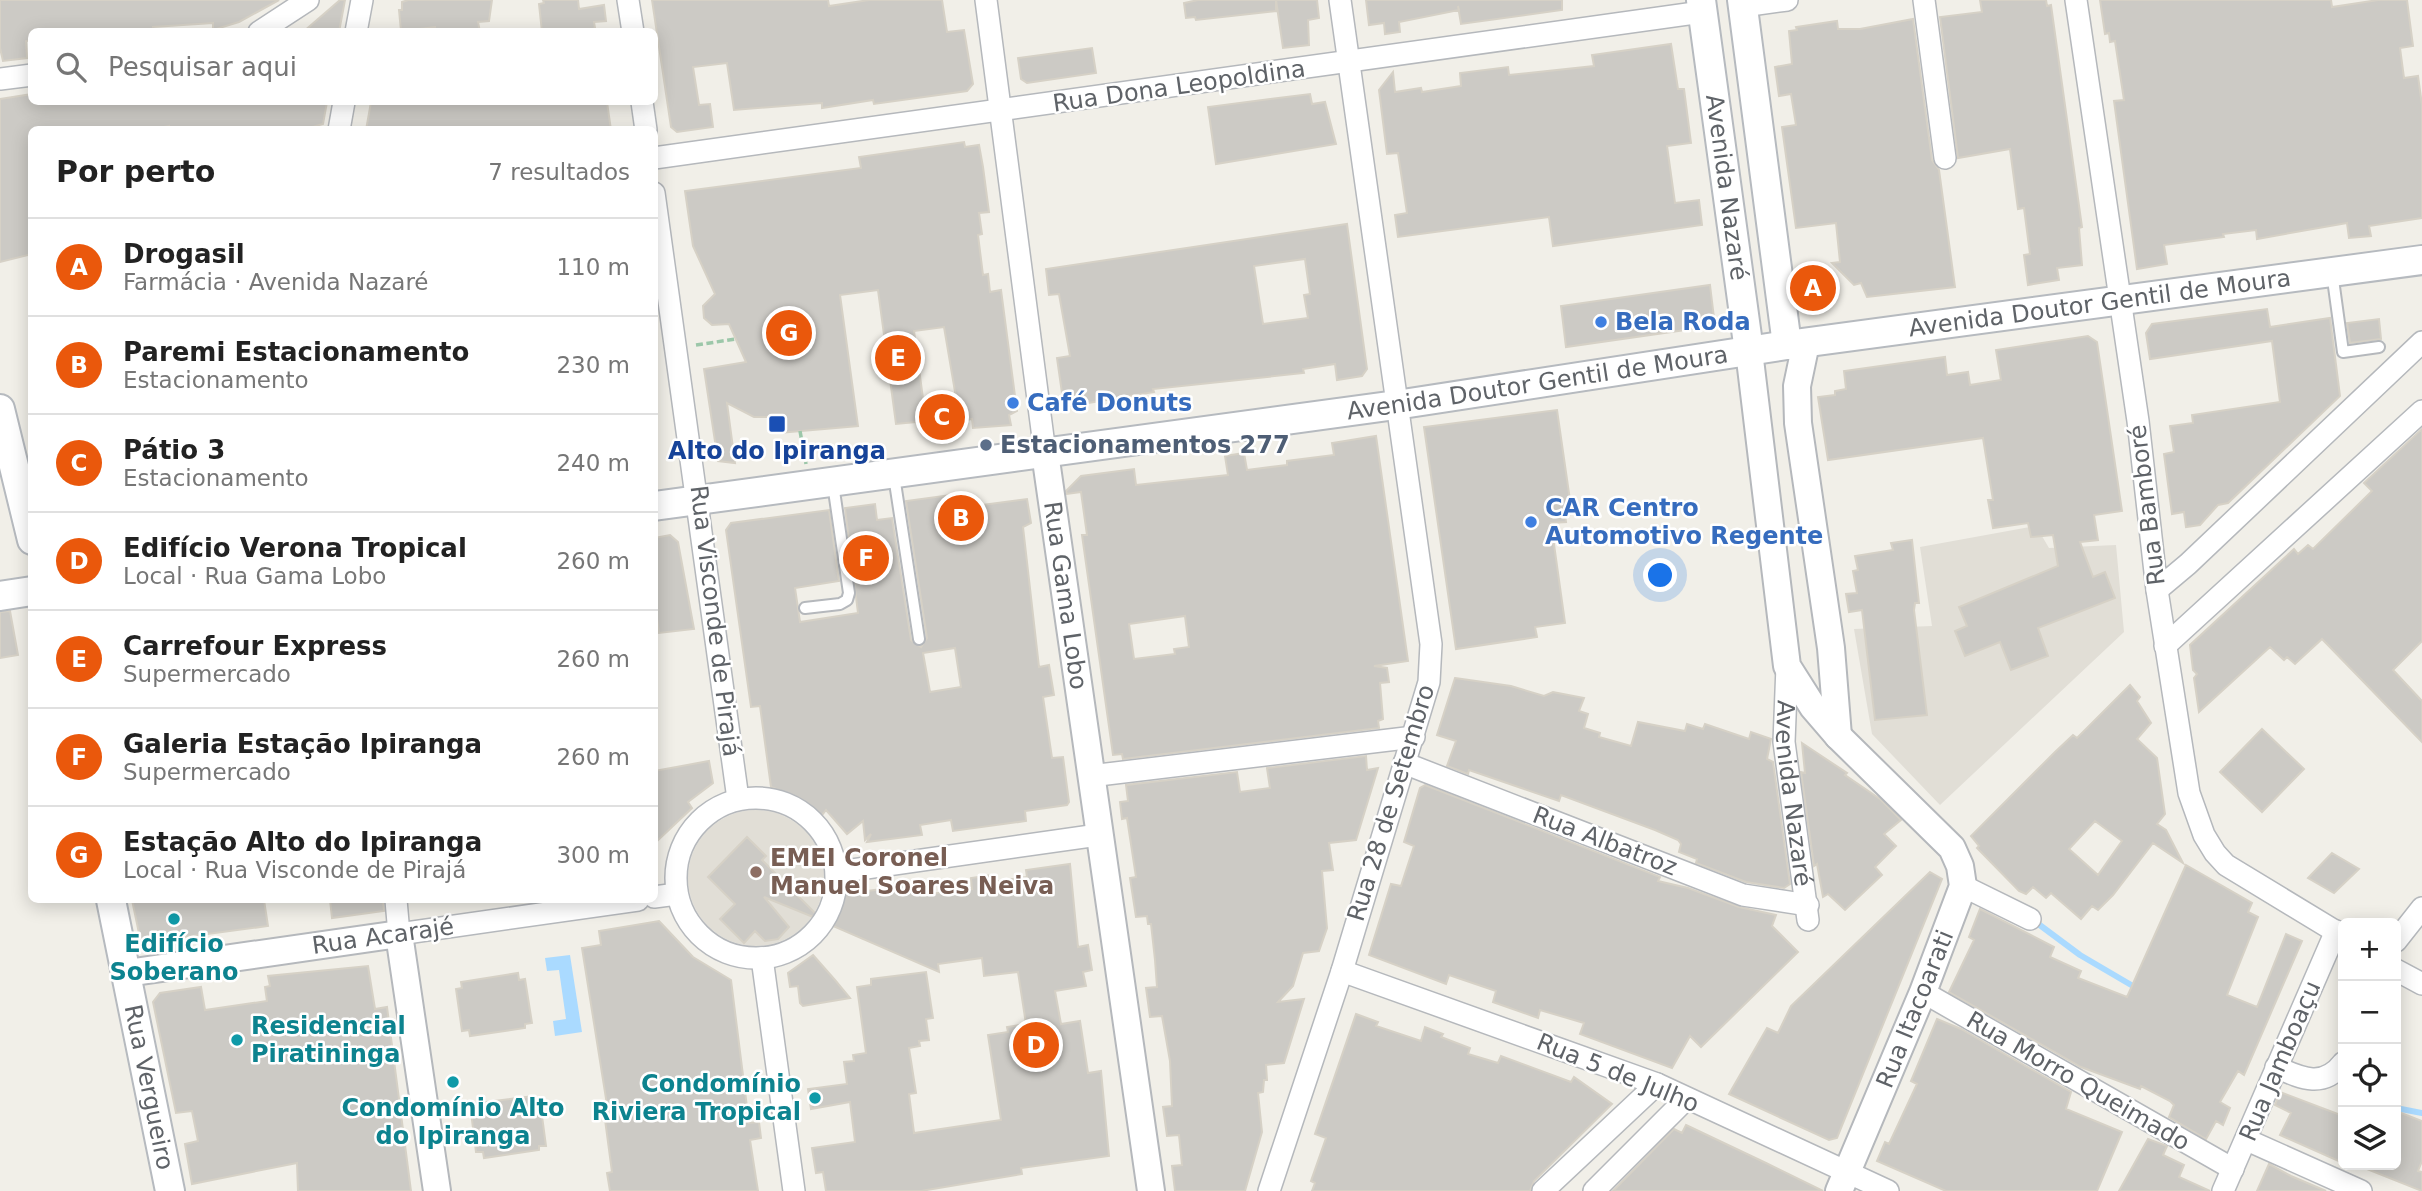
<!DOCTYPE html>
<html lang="pt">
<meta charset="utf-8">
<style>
body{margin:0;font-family:"DejaVu Sans",sans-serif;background:#f2f2f2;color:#222}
.controls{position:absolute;right:21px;bottom:21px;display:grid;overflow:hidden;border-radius:10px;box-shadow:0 4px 18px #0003}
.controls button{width:63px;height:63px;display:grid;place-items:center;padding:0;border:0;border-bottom:2px solid #e0e0e0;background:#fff;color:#222;font:35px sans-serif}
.you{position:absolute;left:1661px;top:576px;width:24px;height:24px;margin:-18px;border:5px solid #fff;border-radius:50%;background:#1a73e8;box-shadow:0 0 0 10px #1a73e833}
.badge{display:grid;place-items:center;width:46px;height:46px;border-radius:50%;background:#ea580c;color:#fff;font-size:23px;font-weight:700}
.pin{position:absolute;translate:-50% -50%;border:4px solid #fff;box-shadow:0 2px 7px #0006}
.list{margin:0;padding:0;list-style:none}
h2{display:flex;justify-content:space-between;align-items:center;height:91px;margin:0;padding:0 28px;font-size:30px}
h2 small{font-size:23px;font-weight:400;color:#767676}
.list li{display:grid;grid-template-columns:46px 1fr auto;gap:21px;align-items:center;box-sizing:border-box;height:98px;padding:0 28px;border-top:2px solid #e0e0e0}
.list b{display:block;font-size:26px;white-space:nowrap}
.list p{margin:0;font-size:23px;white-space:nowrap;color:#767676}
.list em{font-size:23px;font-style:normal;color:#767676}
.icon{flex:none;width:38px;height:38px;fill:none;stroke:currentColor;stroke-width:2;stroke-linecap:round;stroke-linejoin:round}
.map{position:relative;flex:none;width:2422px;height:1191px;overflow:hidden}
.search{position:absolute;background:#fff;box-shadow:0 4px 18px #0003;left:28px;top:28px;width:630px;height:77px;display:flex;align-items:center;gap:18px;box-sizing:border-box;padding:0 24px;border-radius:10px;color:#767676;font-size:26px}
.panel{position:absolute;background:#fff;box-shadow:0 4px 18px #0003;left:28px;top:126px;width:630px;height:777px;border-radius:10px}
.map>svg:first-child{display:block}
.education{fill:#e1ded6}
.water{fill:#aadaff}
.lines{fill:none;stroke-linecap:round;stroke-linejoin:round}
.stream{stroke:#aadaff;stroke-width:6}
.building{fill:#cccac5;stroke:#d6d1c6;stroke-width:2;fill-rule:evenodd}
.service-casing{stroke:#b5b8bc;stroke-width:14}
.minor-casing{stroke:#b5b8bc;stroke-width:24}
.tertiary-casing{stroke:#b5b8bc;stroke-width:30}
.secondary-casing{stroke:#b6babf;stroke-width:32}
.path{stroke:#9cc7a9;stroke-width:3.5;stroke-dasharray:7 3.5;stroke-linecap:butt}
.service{stroke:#fff;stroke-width:10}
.minor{stroke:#fff;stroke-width:21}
.tertiary{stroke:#fff;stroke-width:26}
.secondary{stroke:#fff;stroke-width:28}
.shop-dot{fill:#3f7fe0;stroke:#fff;stroke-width:2.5}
.transit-dot{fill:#1a4fb4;stroke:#fff;stroke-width:2.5}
.service-dot{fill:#5c6f8a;stroke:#fff;stroke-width:2.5}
.education-dot{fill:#8d6e63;stroke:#fff;stroke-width:2.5}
.culture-dot{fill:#0f9aa8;stroke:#fff;stroke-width:2.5}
.labels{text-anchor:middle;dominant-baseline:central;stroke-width:5;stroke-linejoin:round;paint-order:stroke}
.street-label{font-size:24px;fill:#5f6368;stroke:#fff}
.shop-label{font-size:24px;font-weight:bold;fill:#366cbe;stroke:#fff;text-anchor:start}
.service-label{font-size:24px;font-weight:bold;fill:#4e5e75;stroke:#fff;text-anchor:start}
.transit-label{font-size:24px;font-weight:bold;fill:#164399;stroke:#fff}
.education-label{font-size:24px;font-weight:bold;fill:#785e54;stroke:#fff;text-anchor:start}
.culture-label{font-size:24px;font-weight:bold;fill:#0d838f;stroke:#fff}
</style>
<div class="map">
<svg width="2422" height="1191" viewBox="0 0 2422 1191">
<rect width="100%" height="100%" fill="#f1efe8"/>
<path class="education" d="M2036,526L2049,548L2116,545L2124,632L1940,805L1872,734L1854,629L1932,626L1920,547Z
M688 878a68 68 0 1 1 136 0a68 68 0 1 1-136 0Z"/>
<path class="water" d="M570,955L582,1032L555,1036L553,1021L566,1019L559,970L547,971L545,958Z"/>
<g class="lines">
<path class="stream" d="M2037,923L2080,955L2138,989
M2396,1108L2422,1113"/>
</g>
<path class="building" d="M0,0H279L239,22L213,30V23L153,27V32H32V40L26,41L27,58L3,61L0,48Z
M340,0H345L339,32H303Z
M408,0H492L489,21L478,22L480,32H435V27L401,31L399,10H402V2Z
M543,0H578L579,9L604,5L606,21L594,22L595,28L586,32H542L539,4L544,3Z
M652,0H828L829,6L869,0H942L947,32L964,30L973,84L967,91L874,104L873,100L822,108V103L734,110L727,63L693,67L699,105L710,104L713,127L677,132L671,127Z
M1198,0H1276V11L1196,20L1195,17L1186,18L1184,3Z
M1276,0H1317L1319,18L1308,20L1309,45L1283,48Z
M1366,0H1562V10L1461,24L1458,6L1459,10L1399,22L1400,32L1385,34L1384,23L1369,25Z
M1980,0H2046L2047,6L2051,5L2082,227L2079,228L2082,265L2057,268L2059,280L2028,285L2024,255L2030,254L2024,208L2018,209L2010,149L1958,158L1940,17L1982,12Z
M2100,0H2331L2332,7L2378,0H2407L2413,46L2400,48L2404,78L2418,76L2422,105V218L2369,226L2371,236L2349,238L2347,223L2257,239L2256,230L2223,234L2224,237L2164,245L2167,264L2137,269L2114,101L2124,100L2115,41L2110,42L2109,33L2105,34Z
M1913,19L1932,160L1939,170L1955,287L1867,297L1861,283L1854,285L1832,263L1840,262L1836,223L1796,228L1782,127L1796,125L1791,94L1779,96L1775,67L1792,64L1789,31L1797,30L1796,27L1837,21L1838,29H1860Z
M1671,44L1678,89H1684L1691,143L1667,146L1675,203L1699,200L1702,225L1553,246L1549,217L1398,237L1395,215L1407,213L1398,153L1387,154L1379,90L1393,72L1395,92L1421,88L1422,92L1461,86L1460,73L1508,67L1509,75L1594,66L1592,55Z
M1092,48L1096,73L1027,83L1021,79L1018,58Z
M32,94V102H327L323,124L302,130H169V126L149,130H32V254L0,262V99Z
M1310,94L1312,104L1325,102L1336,144L1216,164L1208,107Z
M371,102H607L611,130H366Z
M964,142L965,147L979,145L983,167L989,212L979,213L982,234L978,235L983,275L988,274L990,292L1001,290L1017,411L1009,415L1011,425L973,428L972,419L960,421L944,327L914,331L926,421L896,424L878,290L840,295L858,426L779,433L771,417H754L727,403L735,463L718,461L704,369L746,362L729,324L712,325L704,318L703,306L715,294L693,246L685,191L861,168L859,157Z
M1347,224L1367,369L1362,376L1337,380L1335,364L1303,369L1304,373L1153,389L1154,392L1064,407L1057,358L1070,356L1059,294L1049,295L1046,269ZM1305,259L1310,294L1304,295L1308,318L1263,324L1254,266Z
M1820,265L1826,307L1807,311L1801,269Z
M1710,285L1714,318L1706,327L1566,347L1561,306Z
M2267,309L2270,327L2330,318L2340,396L2228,503L2218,505L2200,525L2186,527L2184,512L2172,514L2164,454L2174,452L2170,426L2193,423L2192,415L2280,402L2272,341L2150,359L2146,333L2152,324Z
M2379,319L2381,339L2350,343L2347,323Z
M2088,336L2097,342L2122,511L2094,515L2098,540L2080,542L2093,577L2105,572L2115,598L2038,628L2048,656L2011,670L2000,642L1965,656L1955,631L1967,626L1959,607L2058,566L2053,535L2031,537L2028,523L1993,528L1988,500H1993L1983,438L1828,460L1818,397L1835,395V391L1846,389L1844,371L1945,357L1947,375L1968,372L1970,385L2001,380L1996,350Z
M1557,410L1572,514L1565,515L1566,522L1551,523L1565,623L1535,627L1537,637L1456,649L1424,427Z
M2422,429V641L2393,670L2422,701V742L2322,639L2295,664L2287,657L2284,660L2270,647L2199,712L2194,678L2197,674L2193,670L2190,645L2294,549L2298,554L2308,545L2313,549L2372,491L2364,483Z
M1376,436L1408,661L1374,666L1387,668L1389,682L1380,683L1383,719L1378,721L1379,728L1123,759L1122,754L1113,755L1082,535H1087L1081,492L1067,494L1066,491L1081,476L1134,469L1136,485L1228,475L1225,456L1244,453L1247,470L1287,465V461L1334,455L1332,443ZM1185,616L1189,647L1174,649L1175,654L1134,659L1129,624Z
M965,493L967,507L1027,499L1031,523L1023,527L1039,667L1049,665L1054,695L1043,697L1052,758L1063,757L1069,802L1067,805L1025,811L1026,821L953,831L951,820L920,825L922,835L867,842L871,834L865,840L863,821L847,834L826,810L819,819L793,800L795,796L771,787L760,706L751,707L726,530L731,523L829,510L839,581L795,588L800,622L858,613L845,508L875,504L877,520L892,518L911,640L921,647L927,638L906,501ZM955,648L961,687L930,692L923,653Z
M670,535L678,542L694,629L659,633L654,596V538Z
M1912,540L1919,603H1915L1914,610L1927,715L1875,720L1862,610L1849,612L1846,594L1857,593L1853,571L1858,570L1855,556L1893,550L1891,543Z
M10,611L18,655L0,658V612Z
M1455,678L1511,686L1544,696L1553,692L1584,698L1579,711L1588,714L1584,728L1600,733L1599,737L1631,746L1638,722L1685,731L1687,724L1703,729L1705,724L1749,739L1751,732L1771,739L1767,759L1773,762L1790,884L1784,888L1746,882L1696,863L1697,859L1679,852L1681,844L1678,840L1655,830L1561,795L1559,801L1469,770L1468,774L1447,766L1456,741L1437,735Z
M2130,685L2140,697L2137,701L2151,723L2137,739L2157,758L2165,814L2157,824L2166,830L2183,863L2153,843L2113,895L2098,910L2092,906L2081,919L2051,893L2046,898L2033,887L2026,894L2019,891L1977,848L1979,846L1971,836L2055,752L2073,735L2077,738ZM2095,821L2122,841L2098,875L2069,849Z
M2262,729L2304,769L2262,812L2220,772Z
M1802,743L1847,773L1845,775L1880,799L1901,820L1884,834L1896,846L1875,867L1882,875L1845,910L1828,894L1823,897L1817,864L1814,866L1801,772L1805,773Z
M1366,756L1367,770L1378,768L1356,840L1329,843L1333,870L1322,871L1327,928L1319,951L1303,953L1293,986L1278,1002L1304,999L1284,1063L1266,1065L1267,1080H1264L1263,1092L1258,1093L1262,1132L1245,1191H1175L1172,1166L1182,1165L1179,1135L1167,1136L1163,1107L1172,1106L1170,1061L1162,1016L1150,1017L1146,988L1157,987L1155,960L1151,924H1148L1147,916L1136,917L1130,878L1136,877L1127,818L1122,819L1120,802L1128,801L1126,785L1237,772L1240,792L1270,788L1267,768Z
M709,761L713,783L688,802L692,808L654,844V771Z
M1425,785L1660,877L1658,881L1688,888L1739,907L1776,915L1772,926L1798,952L1701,1047L1690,1036L1672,1068L1580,1034L1584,1023L1540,1010L1538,1018L1493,1002L1496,991L1449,975L1446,984L1369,955L1391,884L1401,886L1414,846L1404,842L1420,788Z
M747,837L766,856L762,860L823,921L764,897L789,927L778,939L765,941L755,931L744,943L720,919L735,904L708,877Z
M2332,853L2359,869L2334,893L2308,878Z
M1070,864L1078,947L1088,945L1092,970L1083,972L1086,986L1055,991L1061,1024L1080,1021L1088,1073L1101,1071L1109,1156L1021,1168L1022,1174L921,1191H826L823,1172L816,1173L812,1148L855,1142L850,1102L811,1109L808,1089L847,1084L844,1062L854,1061L853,1055L866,1053L857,987L871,985V979L926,972L933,1018L926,1019L929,1040L919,1041L920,1046L909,1048L916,1093L909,1094L914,1133L1001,1120L988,1035L1008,1032L1007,1027L1026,1024L1018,972L984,976L982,958L938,964L939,972L833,926L844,894L929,883L930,894L972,889L971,878L992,875L993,882L1027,877L1026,870Z
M2186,865L2252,903L2248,912L2258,917L2227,995L2257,1007L2286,934L2302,941L2244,1075L2238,1071L2220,1102L2230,1108L2223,1125L2216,1121L2206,1139L2169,1117L2174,1105L2170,1101L2141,1086L2140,1089L2081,1067L1949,992L1974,940L1969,937L1980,909L2054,947L2050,957L2081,971L2078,978L2127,997Z
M1930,872L1942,879L1837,1138L1829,1140L1729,1094L1767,1028L1778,1033L1791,1006Z
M132,900H264L268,926L148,942L140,938Z
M330,900H383L384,911L332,918Z
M659,921L693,957L731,980L749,1123L759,1122L761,1138L750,1140L758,1191H610L607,1173L612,1172L604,1112L608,1111L582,948L601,945L599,931Z
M813,955L835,980L850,998L803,1006L800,1003L798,986L790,987L788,973Z
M368,966L375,1009L387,1007L411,1191H298L297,1163L192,1184L185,1144L198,1141L192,1111L176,1113L153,1002L160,993L201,987L205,1010L267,1001L265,987L270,986L268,976Z
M518,973L519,980L525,979L532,1023L525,1024V1028L470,1036L469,1030L462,1031L456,989L462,988L461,982Z
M1356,1014L1378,1022L1376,1026L1421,1041L1425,1027L1443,1034L1441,1037L1470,1048L1468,1054L1498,1063L1501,1056L1571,1082L1574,1077L1612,1104L1534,1181L1530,1191H1312L1315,1183L1311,1181L1326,1138L1315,1134Z
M1937,1019L1961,1029L2071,1092L2066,1109L2122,1132L2097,1191H1946L1877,1161L1885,1142L1889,1144L1917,1084L1911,1081Z
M2280,1092L2343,1116V1163L2280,1135L2291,1113L2275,1105Z
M533,1096L534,1102L540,1101L546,1146H539V1150L484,1158L483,1152H476L470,1104Z
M2396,1111L2422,1121V1161L2418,1171L2422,1172V1191L2357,1165H2396Z
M1686,1125L1766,1163L1823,1191H1613L1674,1129L1682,1133Z
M2148,1139L2167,1146L2163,1155L2184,1165L2179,1177L2210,1191H2119Z
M2269,1164L2291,1176L2326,1191H2257Z"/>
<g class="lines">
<g class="service-casing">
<path id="service" d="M2332,272L2343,352L2379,347
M894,476L919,639
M805,608L840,604L847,600L849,593L833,484"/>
</g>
<g class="minor-casing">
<g id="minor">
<path d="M628,0L633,32"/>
<path d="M986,0L1045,453"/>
<path d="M1924,0L1945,158"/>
<path d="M2076,0L2138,421L2157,590L2189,793L2204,835L2215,853L2226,865L2343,936"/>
<path d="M1743,6L1787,0"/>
<path d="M259,32L308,0"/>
<path d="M356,32L362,0"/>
<path d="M0,79L32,75"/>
<path d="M642,102L646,130"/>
<path d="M339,130L344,102"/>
<path d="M654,158L1702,12"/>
<path d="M654,193L738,799"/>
<path d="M2157,590L2188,564L2422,342"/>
<path d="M2165,646L2422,411"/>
<path id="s1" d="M1787,666L1784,742L1808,920"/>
<path d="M1404,763L1743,895L1808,905"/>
<path d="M1090,776L1414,737"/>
<circle cx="756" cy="878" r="80"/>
<path d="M838,872L1098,835"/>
<path d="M1963,886L2030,919"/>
<path d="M654,897L677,894"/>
<path d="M396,900L399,934L638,900"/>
<path d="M2396,941L2422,908"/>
<path d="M762,958L794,1191"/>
<path d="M2396,970L2422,984"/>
<path d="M1342,971L1657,1084L1888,1191"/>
<path d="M1923,992L2233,1169"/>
<path d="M2276,1067C2301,1078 2323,1089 2343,1063"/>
<path d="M2247,1140L2361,1191"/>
<path d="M1269,1191L1342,971L1429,682L1431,644L1340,0"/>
<path d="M1543,1191L1657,1084"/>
<path d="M1594,1191L1686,1099"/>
<path d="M2223,1191L2336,931"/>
</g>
</g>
<g class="tertiary-casing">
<g id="tertiary">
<path d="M1806,343L1797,386L1798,423L1831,648L1838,736"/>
<path d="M1749,351L1787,666L1813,707L1838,736L1952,848L1960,866L1963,886L1923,992L1839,1191"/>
<path id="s2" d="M1045,453L1151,1191"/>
<path d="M127,973L399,934L437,1191"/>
</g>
</g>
<g class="secondary-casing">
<g id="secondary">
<path id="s3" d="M1701,0L1749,351"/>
<path d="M1742,0L1787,345"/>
<path d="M0,409L32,540"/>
<path id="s4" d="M654,506L1396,405L1787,345L2422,260"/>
<path d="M0,596L32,591"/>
<path id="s5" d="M111,900L170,1191"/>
</g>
</g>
<path class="path" d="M696,345L736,339
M800,431L806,464"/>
<use href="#service" class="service"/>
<use href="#minor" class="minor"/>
<use href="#tertiary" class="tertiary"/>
<use href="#secondary" class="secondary"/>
</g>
<g class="shop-dot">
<circle cx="1601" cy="322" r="7"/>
<circle cx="1013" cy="403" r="7"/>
<circle cx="1531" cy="522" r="7"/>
</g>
<rect class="transit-dot" x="768" y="415" width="18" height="18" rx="3.5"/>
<circle class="service-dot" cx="986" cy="445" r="7"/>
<circle class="education-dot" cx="756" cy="872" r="7"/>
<g class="culture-dot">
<circle cx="174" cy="919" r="7"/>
<circle cx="237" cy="1040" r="7"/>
<circle cx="453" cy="1082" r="7"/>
<circle cx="815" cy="1098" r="7"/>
</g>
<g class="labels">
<g class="street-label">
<text transform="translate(1179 86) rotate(-8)">Rua Dona Leopoldina</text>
<text stroke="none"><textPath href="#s3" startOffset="189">Avenida Nazaré</textPath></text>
<text stroke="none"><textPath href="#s4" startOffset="1460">Avenida Doutor Gentil de Moura</textPath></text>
<text stroke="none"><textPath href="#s4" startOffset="892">Avenida Doutor Gentil de Moura</textPath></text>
<text transform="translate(2147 505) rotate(-97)">Rua Bamboré</text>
<text stroke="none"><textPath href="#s2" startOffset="144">Rua Gama Lobo</textPath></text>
<text transform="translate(715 621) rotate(83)">Rua Visconde de Pirajá</text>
<text stroke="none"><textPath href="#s1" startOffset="128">Avenida Nazaré</textPath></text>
<text transform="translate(1391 803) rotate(-73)">Rua 28 de Setembro</text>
<text transform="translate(1605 841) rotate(21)">Rua Albatroz</text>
<text transform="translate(383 936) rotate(-8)">Rua Acarajé</text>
<text transform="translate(1915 1009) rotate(-68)">Rua Itacoarati</text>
<text transform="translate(2280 1061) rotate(-67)">Rua Jamboaçu</text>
<text transform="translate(1618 1073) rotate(22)">Rua 5 de Julho</text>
<text transform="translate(2078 1081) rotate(30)">Rua Morro Queimado</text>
<text stroke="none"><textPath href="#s5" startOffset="191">Rua Vergueiro</textPath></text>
</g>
<g class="shop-label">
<text x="1615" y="322">Bela Roda</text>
<text x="1027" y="403">Café Donuts</text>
<text x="1545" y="508">CAR Centro<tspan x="1545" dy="28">Automotivo Regente</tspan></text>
</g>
<g class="service-label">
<text x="1000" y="445">Estacionamentos 277</text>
</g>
<g class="transit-label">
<text x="777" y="451">Alto do Ipiranga</text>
</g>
<g class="education-label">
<text x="770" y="858">EMEI Coronel<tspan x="770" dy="28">Manuel Soares Neiva</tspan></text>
</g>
<g class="culture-label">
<text x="174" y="944">Edifício<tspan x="174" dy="28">Soberano</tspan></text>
<text x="251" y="1026" text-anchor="start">Residencial<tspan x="251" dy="28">Piratininga</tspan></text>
<text x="801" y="1084" text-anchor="end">Condomínio<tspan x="801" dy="28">Riviera Tropical</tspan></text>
<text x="453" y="1108">Condomínio Alto<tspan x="453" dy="28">do Ipiranga</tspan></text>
</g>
</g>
</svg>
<div class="controls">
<button>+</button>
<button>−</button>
<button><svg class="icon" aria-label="locate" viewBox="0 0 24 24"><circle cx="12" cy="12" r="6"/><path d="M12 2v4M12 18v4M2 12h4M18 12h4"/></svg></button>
<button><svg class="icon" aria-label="layers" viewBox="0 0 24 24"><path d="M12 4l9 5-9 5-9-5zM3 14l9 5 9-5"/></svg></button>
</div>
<div class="you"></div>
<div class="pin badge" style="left:1813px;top:288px">A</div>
<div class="pin badge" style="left:961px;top:518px">B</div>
<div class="pin badge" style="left:942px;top:417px">C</div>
<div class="pin badge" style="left:1036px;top:1045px">D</div>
<div class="pin badge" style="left:898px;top:358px">E</div>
<div class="pin badge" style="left:866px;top:558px">F</div>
<div class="pin badge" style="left:789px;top:333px">G</div>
<div class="search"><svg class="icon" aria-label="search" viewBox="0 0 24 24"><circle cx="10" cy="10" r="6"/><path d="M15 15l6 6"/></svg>Pesquisar aqui</div>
<section class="panel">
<h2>Por perto<small>7 resultados</small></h2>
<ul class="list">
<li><span class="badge">A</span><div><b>Drogasil</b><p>Farmácia · Avenida Nazaré</p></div><em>110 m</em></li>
<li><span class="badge">B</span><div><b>Paremi Estacionamento</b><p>Estacionamento</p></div><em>230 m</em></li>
<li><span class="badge">C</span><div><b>Pátio 3</b><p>Estacionamento</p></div><em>240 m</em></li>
<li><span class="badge">D</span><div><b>Edifício Verona Tropical</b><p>Local · Rua Gama Lobo</p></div><em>260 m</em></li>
<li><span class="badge">E</span><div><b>Carrefour Express</b><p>Supermercado</p></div><em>260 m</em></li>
<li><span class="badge">F</span><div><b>Galeria Estação Ipiranga</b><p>Supermercado</p></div><em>260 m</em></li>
<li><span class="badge">G</span><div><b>Estação Alto do Ipiranga</b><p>Local · Rua Visconde de Pirajá</p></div><em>300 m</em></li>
</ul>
</section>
</div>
